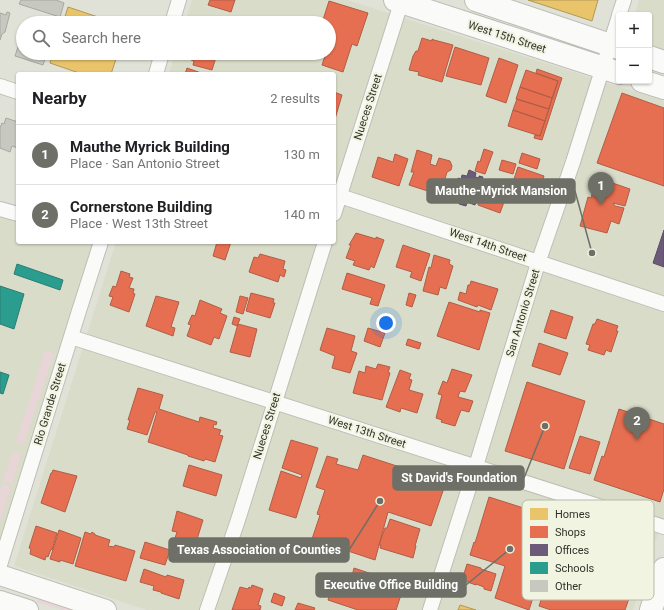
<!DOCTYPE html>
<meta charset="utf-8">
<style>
body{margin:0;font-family:Roboto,sans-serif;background:#f6f6f6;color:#202124}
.controls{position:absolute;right:12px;top:12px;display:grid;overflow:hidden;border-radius:4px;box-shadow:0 1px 3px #0004}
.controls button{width:36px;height:36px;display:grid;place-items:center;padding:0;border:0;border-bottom:1px solid #e0e0e0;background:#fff;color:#202124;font:20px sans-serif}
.you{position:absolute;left:386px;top:323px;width:14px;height:14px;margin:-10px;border:3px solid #fff;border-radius:50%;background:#1a73e8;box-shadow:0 0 0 6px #1a73e833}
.badge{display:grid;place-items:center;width:26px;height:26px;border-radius:50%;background:#6e7067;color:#fff;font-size:13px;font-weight:700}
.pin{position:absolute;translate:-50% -33px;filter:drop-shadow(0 1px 2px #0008)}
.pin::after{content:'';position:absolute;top:21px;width:14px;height:12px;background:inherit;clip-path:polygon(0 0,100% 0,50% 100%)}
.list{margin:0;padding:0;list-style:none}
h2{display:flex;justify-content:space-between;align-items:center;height:52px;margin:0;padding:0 16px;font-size:17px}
h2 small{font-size:13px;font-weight:400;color:#757577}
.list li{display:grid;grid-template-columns:26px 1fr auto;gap:12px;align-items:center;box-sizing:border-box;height:60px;padding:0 16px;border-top:1px solid #e0e0e0}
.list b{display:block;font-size:15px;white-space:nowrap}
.list p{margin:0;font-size:13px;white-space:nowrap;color:#757577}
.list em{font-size:13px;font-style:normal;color:#757577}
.icon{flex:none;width:22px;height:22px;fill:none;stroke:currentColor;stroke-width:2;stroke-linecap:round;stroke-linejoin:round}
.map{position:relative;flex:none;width:664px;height:610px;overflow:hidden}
.search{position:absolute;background:#fff;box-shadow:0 1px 3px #0004;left:16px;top:16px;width:320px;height:44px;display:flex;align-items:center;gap:10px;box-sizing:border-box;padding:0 14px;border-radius:22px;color:#757577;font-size:15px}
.panel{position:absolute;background:#fff;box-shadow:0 1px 3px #0004;left:16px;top:72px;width:320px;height:172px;border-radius:4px}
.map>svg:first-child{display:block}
.built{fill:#d9dcc8}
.green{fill:#e7d5d7}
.homes{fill:#e9c46a;stroke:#b29857}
.shops{fill:#e76f51;stroke:#b05d46}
.offices{fill:#6d597a;stroke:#5b4e62}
.schools{fill:#2a9d8f;stroke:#2c7d71}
.building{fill:#c7c9c0;stroke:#a7a9a1}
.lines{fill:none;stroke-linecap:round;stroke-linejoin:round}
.minor-casing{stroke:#bdbfb6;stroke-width:16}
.secondary-casing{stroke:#bdbfb6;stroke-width:22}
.primary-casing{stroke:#bdbfb6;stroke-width:24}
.minor{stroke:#fafbf9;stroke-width:14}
.secondary{stroke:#fafbf9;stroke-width:20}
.primary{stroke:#fafbf9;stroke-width:22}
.labels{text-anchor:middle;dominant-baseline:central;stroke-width:4;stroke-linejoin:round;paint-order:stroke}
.street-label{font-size:11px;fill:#31332b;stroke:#f1f4e0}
.key{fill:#f1f4e0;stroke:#b7baaa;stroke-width:1}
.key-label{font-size:11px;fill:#31332b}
.leader{fill:none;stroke:#6e7067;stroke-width:1.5}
.callout-dot{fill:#6e7067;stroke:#f1f4e0;stroke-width:1.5}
.callout{fill:#6e7067;stroke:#6e7067;stroke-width:1.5}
.callout-label{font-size:12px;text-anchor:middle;font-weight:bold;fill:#fff}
</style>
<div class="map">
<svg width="664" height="610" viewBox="0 0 664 610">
<rect width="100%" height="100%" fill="#e0e2d7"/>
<path class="built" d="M192,0H347L664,101V515L633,610H147L14,566L116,242H334V74H169L175,53H329V23H185Z
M639,0H664V52L649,47V15H635Z
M0,209L18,214V242H101L0,565Z"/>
<path class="green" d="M45,350L51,352L54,354L24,444L16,442Z
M13,451L21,454L12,484L3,481Z
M2,484L11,487L0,522V490Z
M38,599H42L87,610H62L37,602Z"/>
<path class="homes" d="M528,0H598L592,21Z
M68,7L116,23H63Z
M53,53H80L96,58L97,53H118L111,74H82L50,63Z
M460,605L476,610H458Z"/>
<path class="shops" d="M210,0H235L231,12L208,5Z
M329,1L368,13L357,46L352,44L343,72L322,65L326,53H329V44L332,36L329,35V23H322Z
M422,38L432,41V39L434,40L453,45L442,82L418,75L419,72L409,70L413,56L416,51H418Z
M455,47L489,58L481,85L446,76Z
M193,53L217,54L212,70L193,65L194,61L191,60Z
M499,58L518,65L506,103L486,96Z
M187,68L204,74H185Z
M537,69L562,78L542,140L534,138L535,135L540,136L558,81L536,73Z
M526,70L558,81L552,98L520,87Z
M520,87L552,98L549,109L516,99Z
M334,92L342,95L335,119H334Z
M622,93L664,108V186L597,163Z
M517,99L549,109L545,121L513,110Z
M513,110L545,121L540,136L508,126Z
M484,149L493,152L485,174L475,171L478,161L480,162Z
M417,150L432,155L430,164L436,166L439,158L450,161L452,166L451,170L447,172L440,195L409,185L414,172H411Z
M522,153L540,159L537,169L519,163Z
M395,154L408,159L399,186L372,177L378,157L393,162Z
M502,160L516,164L513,174L499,170Z
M518,167L544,176L538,194L512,185Z
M595,177L630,189L625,206L613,203L615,206L624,208L619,224L611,221L607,233L580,226L588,197L591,198L593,191H590Z
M495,179L503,182L501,188L508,191L500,213L478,205L484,187L492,189Z
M356,233L376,239V237L384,240L374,268L371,266L369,270L353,265L355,261L346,258L351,245H349Z
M217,242H231L225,260L213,256Z
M403,245L430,254L421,281L410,277L412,272L396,267Z
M260,254L285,261L283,269L286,270L284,277L280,275L278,282L249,272L254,257L258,258Z
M434,255L450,260L449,264L453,266L446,289L440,287L438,295L423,291L429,267L431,268Z
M121,271L130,274L129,277L133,278L129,288L134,289L133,293L135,294L129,312L110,305L113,297L109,296L113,286L116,287Z
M347,273L385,285L378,306L370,304L372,298L342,289Z
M471,281L498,289L491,310L478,305L477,307L458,300L460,292L466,294L468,285H470Z
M251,293L274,299L273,303H275L270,318L246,311Z
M409,293L416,295L412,307L406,305Z
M156,296L179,302L171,327L175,328L173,336L146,326Z
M240,296L248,298L243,314L236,312Z
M200,300L222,309L220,313L227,316L219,339L214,337L211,345L187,336L191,325L188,324L192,315L195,316Z
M449,302L480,312V310L490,313L479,350L437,336Z
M551,310L573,317L566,339L544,332Z
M234,317L240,319L237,326L232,324Z
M597,319L618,326L616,331H618L611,352L606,350L604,355L588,350L590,345L586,344L593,324H595Z
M238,324L257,329L250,357L230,352Z
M327,328L355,336L351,351L357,353L350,373L332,368L335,356L320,350Z
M368,328L385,333L380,347L364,341Z
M408,339L421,343L419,349L406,345Z
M539,343L568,353L560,375L532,366Z
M378,364L390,367L388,372L390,373L382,400L353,393L359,371L365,373L366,366L376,369Z
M452,369L472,375L465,392L460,391L458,397L473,401L469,412L461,410L455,426L441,422L442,420L436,418L442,395L438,394L443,381L447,383Z
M400,370L411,374L409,379L412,380L409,390L423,394L417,413L401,408L400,412L386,407Z
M527,382L585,401L564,469L505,451Z
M138,388L163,395L159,409L199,422L200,417L217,422L216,425L214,424L213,428L221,430L219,435L223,436L215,462L205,459L204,461L188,456V455L148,442L157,412H155L147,435L127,429L130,420H128Z
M619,409L664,424V489L660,502L594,480L602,456L604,457Z
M580,436L600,442L590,474L569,468Z
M291,440L318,448L296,518L269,510L281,471L301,478L302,475L282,468Z
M363,455L446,482L431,526L388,512L375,560L312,539L320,515L317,514L325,490L316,487L327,456L338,459L336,464L358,470Z
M189,465L222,475L216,496L183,486Z
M53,470L77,476L65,512L41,503L51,473H52Z
M489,497L558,519L529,610L495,598L505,566L470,555L474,542L475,543Z
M177,511L203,520L193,552L170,545L171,541H174L177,532L172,531Z
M390,519L420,529L415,546H416L413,558L380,548L381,545H379L385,528H387Z
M36,526L57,533L52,550L51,549L48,557L46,556L45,560L30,554L31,549L29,548Z
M59,530L81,538L73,564L60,560V562L50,559Z
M85,532L91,534L92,532L95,534V535L110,540L108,546L114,547L115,545L135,551L126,581L75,566Z
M145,542L170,550L165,565L140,558Z
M554,561L633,587L625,610H551L539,606Z
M467,564L481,568V569L496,574L491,591L484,589V587L476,584V585L462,580Z
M354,568L390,580L389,586L397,588L395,593L401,595L396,610H358L328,600L336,576L344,578L346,573L352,576Z
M144,569L166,577L167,575L184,580L179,599L161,593V592L153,590L154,586L140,582Z
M252,585L263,589L258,605L261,606L260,610H232L240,587L248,589L249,587L251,588Z
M274,593L285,597L282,606L271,602Z
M298,603L315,608L314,610H295Z"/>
<path class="offices" d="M469,170L476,173L475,177L479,178V176L483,177L475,205L467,202L466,206L459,204L460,200L452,197L458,178L461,179L462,175L467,176Z
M664,230V267L653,263Z"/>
<path class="schools" d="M17,264L63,280L60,290L14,274Z
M0,286L24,294L14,329L0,324Z
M0,372L9,375L3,394L0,393Z"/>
<path class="building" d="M21,0H56L64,3L60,17L19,4Z
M7,12L10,13L5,32L2,34L0,40V13L6,15Z
M23,32V53H47L43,65L15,56Z
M6,118L18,122V148L12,146L10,152L0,148V128L2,123L4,124Z"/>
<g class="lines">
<g class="minor-casing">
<path id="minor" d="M619,15L624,0
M172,23L179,0
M156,74L162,53
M0,86L18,92
M334,194L664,304
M0,209L18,214
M334,214L402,0
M71,337L664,527
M0,565L78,314L101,242
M207,610L238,520L325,242
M430,610L476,466L538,263L573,162L619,16"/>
</g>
<g class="secondary-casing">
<path id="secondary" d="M0,575L106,610
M0,601L28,610"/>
</g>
<g class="primary-casing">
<path id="primary" d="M395,0L619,73
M476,0L619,48
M649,57L664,62
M642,81L664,88
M651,610L664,569"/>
</g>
<use href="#minor" class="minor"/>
<use href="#secondary" class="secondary"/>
<use href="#primary" class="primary"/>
</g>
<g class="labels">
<g class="street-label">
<text transform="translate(507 37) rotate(18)">West 15th Street</text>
<text transform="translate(368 107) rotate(-72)">Nueces Street</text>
<text transform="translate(488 245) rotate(19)">West 14th Street</text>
<text transform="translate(523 313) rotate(-73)">San Antonio Street</text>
<text transform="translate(50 404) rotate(-73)">Rio Grande Street</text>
<text transform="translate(267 426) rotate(-73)">Nueces Street</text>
<text transform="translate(367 432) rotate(18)">West 13th Street</text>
</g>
</g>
<rect x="522" y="500" width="132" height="100" rx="6" class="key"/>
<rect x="530" y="508" width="18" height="12" fill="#e9c46a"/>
<rect x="530" y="526" width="18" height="12" fill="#e76f51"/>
<rect x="530" y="544" width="18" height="12" fill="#6d597a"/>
<rect x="530" y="562" width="18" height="12" fill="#2a9d8f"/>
<rect x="530" y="580" width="18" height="12" fill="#c7c9c0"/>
<g class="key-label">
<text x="555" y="518">Homes</text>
<text x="555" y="536">Shops</text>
<text x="555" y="554">Offices</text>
<text x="555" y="572">Schools</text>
<text x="555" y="590">Other</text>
</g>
<path class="leader" d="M592 253L575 191M545 426L524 478M380 501L349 550M510 549L466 585"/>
<g class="callout-dot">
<circle cx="592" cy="253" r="4"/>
<circle cx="545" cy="426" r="4"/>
<circle cx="380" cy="501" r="4"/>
<circle cx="510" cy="549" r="4"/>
</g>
<g class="callout">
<rect x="427" y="179" width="148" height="24" rx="4"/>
<rect x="393" y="466" width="131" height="24" rx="4"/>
<rect x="169" y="538" width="180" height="24" rx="4"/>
<rect x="316" y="573" width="150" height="24" rx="4"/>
</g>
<g class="callout-label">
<text x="501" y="195">Mauthe-Myrick Mansion</text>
<text x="459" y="482">St David's Foundation</text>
<text x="259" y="554">Texas Association of Counties</text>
<text x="391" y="589">Executive Office Building</text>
</g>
</svg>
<div class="controls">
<button>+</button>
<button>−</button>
</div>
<div class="you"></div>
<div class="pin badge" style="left:601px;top:205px">1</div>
<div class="pin badge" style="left:637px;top:440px">2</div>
<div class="search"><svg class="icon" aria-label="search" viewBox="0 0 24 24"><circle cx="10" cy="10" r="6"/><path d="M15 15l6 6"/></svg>Search here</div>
<section class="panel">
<h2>Nearby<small>2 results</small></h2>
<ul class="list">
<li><span class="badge">1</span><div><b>Mauthe Myrick Building</b><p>Place · San Antonio Street</p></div><em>130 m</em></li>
<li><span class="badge">2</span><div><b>Cornerstone Building</b><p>Place · West 13th Street</p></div><em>140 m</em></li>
</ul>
</section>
</div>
